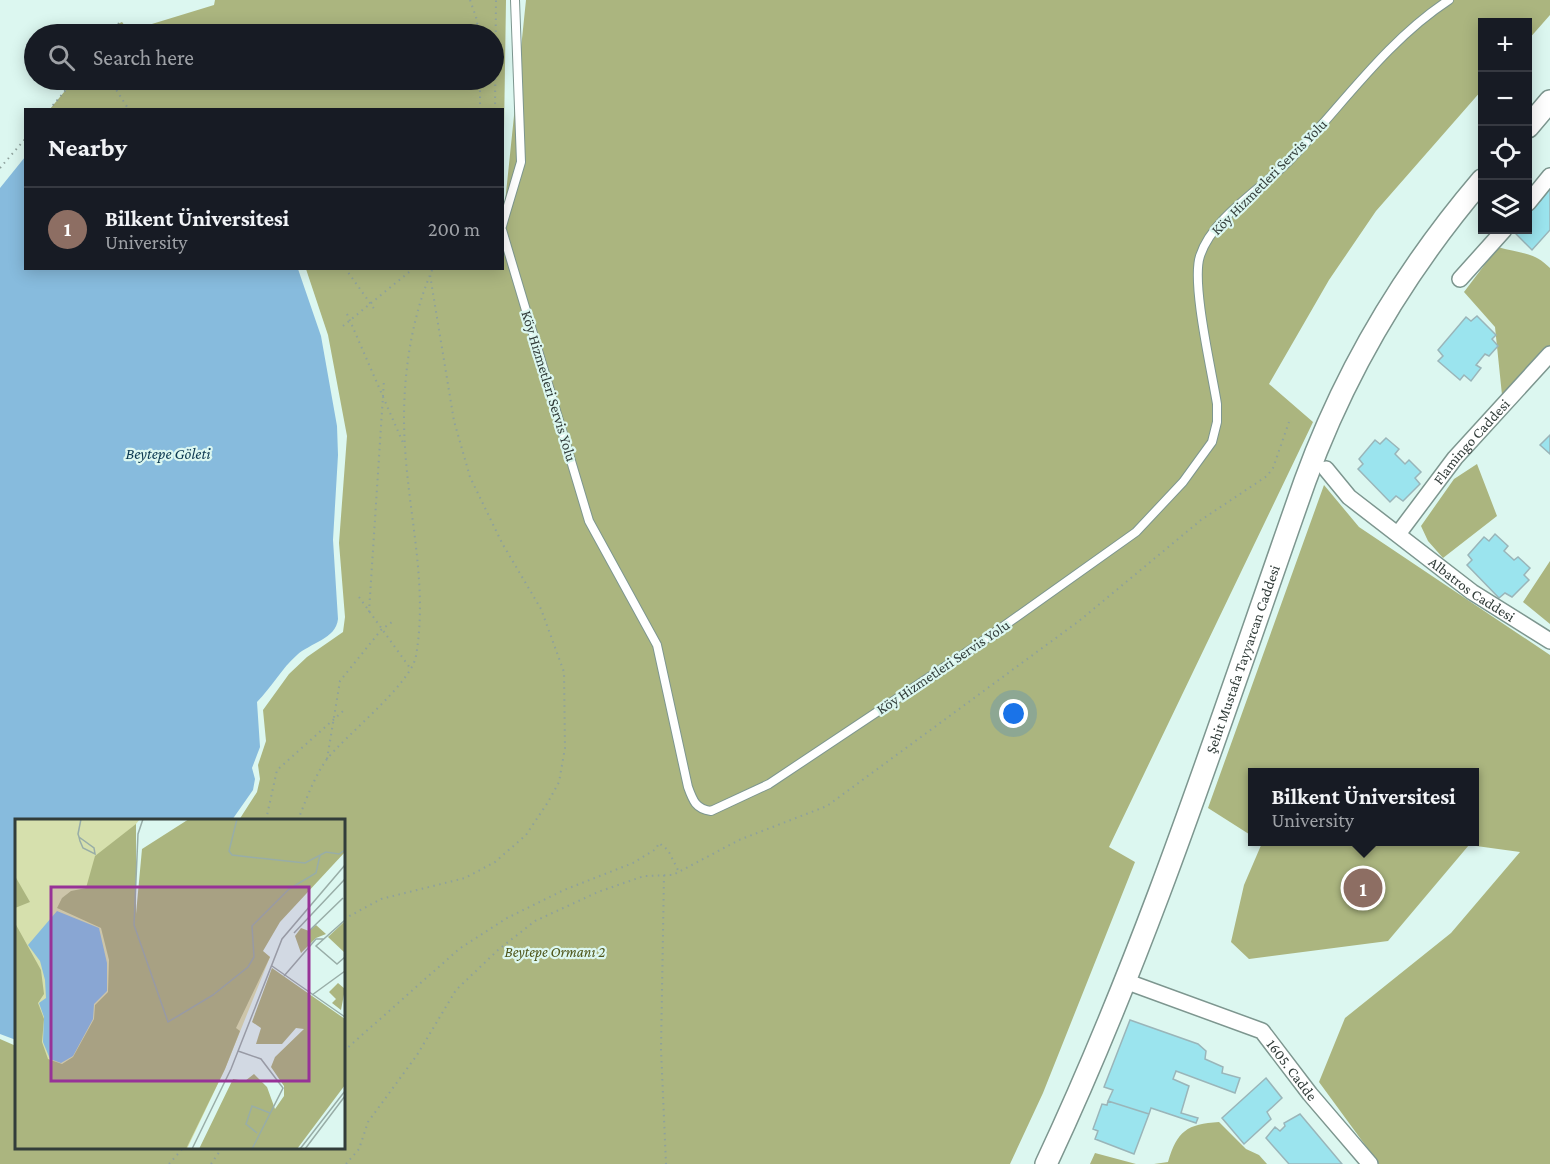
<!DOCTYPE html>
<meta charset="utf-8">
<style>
body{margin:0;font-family:"Crimson Pro",serif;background:#20242c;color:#f1f3f6}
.controls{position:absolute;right:18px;top:18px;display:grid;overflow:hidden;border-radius:0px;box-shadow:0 3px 15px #0003}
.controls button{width:54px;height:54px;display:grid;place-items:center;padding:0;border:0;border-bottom:2px solid #363941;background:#171b24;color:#f1f3f6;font:30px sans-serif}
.you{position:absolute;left:1014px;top:714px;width:21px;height:21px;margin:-15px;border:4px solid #fff;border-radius:50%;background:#1a73e8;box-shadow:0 0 0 9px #1a73e833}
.badge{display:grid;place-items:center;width:39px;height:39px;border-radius:50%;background:#c89ccb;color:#fff;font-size:20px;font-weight:700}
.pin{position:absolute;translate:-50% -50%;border:3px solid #fff;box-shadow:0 2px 6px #0006}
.popup{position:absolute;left:1248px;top:768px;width:231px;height:78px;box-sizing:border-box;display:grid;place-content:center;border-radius:0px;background:#171b24;filter:drop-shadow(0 2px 4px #0005);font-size:20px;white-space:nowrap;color:#9ea1a6}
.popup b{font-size:22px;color:#f1f3f6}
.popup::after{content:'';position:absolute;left:50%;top:100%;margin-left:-12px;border:12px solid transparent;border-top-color:#171b24}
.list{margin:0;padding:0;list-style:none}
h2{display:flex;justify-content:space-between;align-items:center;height:78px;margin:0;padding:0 24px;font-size:26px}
h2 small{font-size:20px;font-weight:400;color:#9ea1a6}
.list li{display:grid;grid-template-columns:39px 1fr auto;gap:18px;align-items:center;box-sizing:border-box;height:84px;padding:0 24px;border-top:2px solid #363941}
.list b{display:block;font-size:22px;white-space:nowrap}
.list p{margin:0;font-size:20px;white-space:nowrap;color:#9ea1a6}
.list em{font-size:20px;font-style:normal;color:#9ea1a6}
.icon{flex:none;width:33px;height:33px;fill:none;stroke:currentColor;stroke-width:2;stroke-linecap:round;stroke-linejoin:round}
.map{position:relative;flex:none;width:1550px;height:1164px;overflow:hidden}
.search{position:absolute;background:#171b24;box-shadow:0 3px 15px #0003;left:24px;top:24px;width:480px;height:66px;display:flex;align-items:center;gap:15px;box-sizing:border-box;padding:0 21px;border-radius:33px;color:#9ea1a6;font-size:22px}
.panel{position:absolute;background:#171b24;box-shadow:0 3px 15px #0003;left:24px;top:108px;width:480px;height:162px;border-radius:0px}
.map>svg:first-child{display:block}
.forest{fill:#abb57f}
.water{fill:#87bbdd}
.building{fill:#9be4ee;stroke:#9ab5b9;stroke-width:1.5}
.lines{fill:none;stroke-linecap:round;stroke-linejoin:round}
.lane-casing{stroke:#7d968f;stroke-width:10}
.street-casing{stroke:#7d968f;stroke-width:18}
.secondary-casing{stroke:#7d968f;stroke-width:24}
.path{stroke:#8ea19c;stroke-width:2;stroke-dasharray:1.5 4.5;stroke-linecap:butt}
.lane{stroke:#fff;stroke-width:8}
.street{stroke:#fff;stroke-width:15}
.secondary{stroke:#fff;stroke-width:21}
.labels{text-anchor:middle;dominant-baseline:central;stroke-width:4.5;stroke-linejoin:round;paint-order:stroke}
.street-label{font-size:15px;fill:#323d3a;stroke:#dcf7f0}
.park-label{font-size:15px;font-style:italic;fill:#4e561a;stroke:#dcf7f0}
.water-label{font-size:16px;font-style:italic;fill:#0c3850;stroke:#dcf7f0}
.inset-road{fill:none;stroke:#98ada7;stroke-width:1.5}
.view{fill:#973297;fill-opacity:0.15;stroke:#973297;stroke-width:3}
.inset-edge{fill:none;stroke:#323d3a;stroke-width:3}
</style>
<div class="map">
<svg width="1550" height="1164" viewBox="0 0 1550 1164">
<rect width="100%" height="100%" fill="#dcf7f0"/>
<path class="forest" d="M215,0H506L503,196L502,110L50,109L74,80H494V34H96L122,22L129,31L214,5Z
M526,0H1550V15L1528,40V22H1482V90L1376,211L1329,280L1269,384L1313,422L1109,847L1135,862L1043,1093L1010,1164H0V1039L16,1046V1148H344V820H239L257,792L260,779L258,765L266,741L263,710L289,674L307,657L343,632L345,617L339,543L347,436L328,335L306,269L502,268L503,222Z
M1498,247C1521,254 1533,251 1550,268V345L1502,395L1495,327L1464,292Z
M1477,464L1497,516L1443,558L1428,541L1421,526L1454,479Z
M1324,485L1359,527L1550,655V1164H1379L1319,1082L1345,1018L1451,933L1520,852L1469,845L1388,941L1249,959L1231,942L1244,885L1262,843L1260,842H1474V772H1252V836L1208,808Z
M1550,561V624L1523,602Z
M1219,1122L1246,1149L1259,1155L1267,1164H1154L1168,1162C1177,1131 1187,1124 1219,1122Z
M1095,1153L1136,1164H1090Z"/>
<path class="water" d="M25,157L26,268L298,269L321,336L337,426L338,455L333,540L338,619C336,639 310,643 297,655C282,668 271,688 257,702L260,747L252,768L255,779L253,790L232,820H16V1040L0,1034V188Z"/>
<path class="building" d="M1550,178V230L1532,250L1513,231L1528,230V212L1541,200L1537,195Z
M1477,316L1496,335L1492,339L1498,346L1489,356L1485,354L1476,365L1481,368L1471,381L1464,375L1460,380L1438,361L1443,356L1438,350L1466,317L1471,321Z
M1550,435V454L1540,445Z
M1386,438L1399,449L1395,454L1405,464L1409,460L1421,472L1415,478L1420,484L1403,501L1396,496L1390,502L1358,469L1363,464L1359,459L1375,440L1380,444Z
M1495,534L1508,546L1504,551L1514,560L1518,557L1530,568L1524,575L1529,580L1512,597L1505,593L1499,598L1467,565L1472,560L1468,555L1484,537L1489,541Z
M1130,1020L1198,1044L1206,1051L1205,1059L1223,1067L1222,1073L1240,1078L1235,1093L1176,1071L1173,1079L1189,1086L1181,1113L1198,1118L1196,1123L1151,1108L1149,1114L1108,1101L1113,1090L1104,1087Z
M1266,1078L1282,1098L1267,1112L1271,1119L1244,1144L1222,1118Z
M1108,1101L1149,1114L1134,1154L1095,1139L1098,1131L1093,1129L1102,1104L1107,1105Z
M1300,1114L1342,1164H1289L1266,1138L1275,1127L1280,1131L1285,1126L1284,1123Z"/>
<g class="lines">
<g class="lane-casing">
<path id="lane" d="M502,226L521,162L515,0
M502,230L589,521L657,645L688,787C693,801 696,809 711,811L769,784L970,650L1136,532L1183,482L1212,442L1217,422V404C1212,372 1191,283 1200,256C1212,218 1261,189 1289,161C1341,107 1386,41 1449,0"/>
</g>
<g class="street-casing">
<g id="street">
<path d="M1528,203L1550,176"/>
<path d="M1460,279L1504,230"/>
<path id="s1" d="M1326,469L1349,497L1472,592L1550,641"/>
<path id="s2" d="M1398,534L1455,458L1550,354"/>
<path id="s3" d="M1125,981L1262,1031L1310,1094L1370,1164"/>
</g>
</g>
<g class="secondary-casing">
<g id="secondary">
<path d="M1528,127L1550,101"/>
<path id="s4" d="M1046,1164C1150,943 1224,710 1305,481C1345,371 1407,268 1482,180"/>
</g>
</g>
<path class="path" d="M470,0L477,20L478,34
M96,34L122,22
M110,80L129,110
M49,110L74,80
M480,110V80
M495,110L496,0
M0,168L26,138
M345,268L375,310
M347,314L404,445
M343,326L414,268
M359,597L410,668
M369,612L384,380
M327,759L340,681L381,630L392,622
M266,820L277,770L343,711
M298,820C306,800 314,777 327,759C346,735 411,684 416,656C428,586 409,517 405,447C401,389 409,322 433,268
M664,875L661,1049L666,1164
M344,919L381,899L465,878L495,862L526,835L548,802L559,782L565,748L564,672L541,609L502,543L470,477L454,421L430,275
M344,1051L459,949L507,918L564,890L633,863L656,849L659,843L668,850L679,872
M169,1164L183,1148
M211,1164L222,1148
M346,1164L359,1149L368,1122L417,1055L456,990L498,950L535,921L598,892L644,876L673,875L739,840L827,806L1079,621L1201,520L1267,476L1273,468L1289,422"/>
<use href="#lane" class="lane"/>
<use href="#street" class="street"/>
<use href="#secondary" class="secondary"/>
</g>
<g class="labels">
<g class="street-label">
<text transform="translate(1269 177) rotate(-45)">Köy Hizmetleri Servis Yolu</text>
<text transform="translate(549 386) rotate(73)">Köy Hizmetleri Servis Yolu</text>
<text stroke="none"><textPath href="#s2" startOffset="118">Flamingo Caddesi</textPath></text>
<text stroke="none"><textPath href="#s1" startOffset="190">Albatros Caddesi</textPath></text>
<text stroke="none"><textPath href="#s4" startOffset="542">Şehit Mustafa Tayyarcan Caddesi</textPath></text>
<text transform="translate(943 667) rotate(-34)">Köy Hizmetleri Servis Yolu</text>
<text stroke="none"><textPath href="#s3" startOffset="195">1605. Cadde</textPath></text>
</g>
<g class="park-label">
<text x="555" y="952">Beytepe Ormanı 2</text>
</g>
<g class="water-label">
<text x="168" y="453">Beytepe Göleti</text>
</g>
</g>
<g transform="translate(15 819)">
<rect width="330" height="330" fill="#dcf7f0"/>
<path d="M0,0H125L121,5L119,106L247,132L255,138L210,250L172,330H0Z" fill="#d6e0ad"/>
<path d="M174,0H330V33L265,103L248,132L255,138L221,209L225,212L210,250L171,330H0V104L26,151L29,175L23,184L29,200L27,223L33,240L47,245L58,238L79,200L80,186L93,173L94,141L86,109L42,89L47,79L56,72L71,69L80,37L121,5V95L127,30ZM0,57L15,83L0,89ZM330,102V134L313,118ZM301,106L311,115L301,119L286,134L280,117L286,109L294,112ZM257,149L330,200V266L282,330H184L218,260L230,262L239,255L252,268L260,290L269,277V267L256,248L260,238L289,210L281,209L267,225H241L246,209L237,203ZM323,164L330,170L326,191L317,184L321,180L314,173Z" fill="#abb57f"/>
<path d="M42,92L84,109L92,144V172L79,185L78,200L58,237L46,244L35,240L28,223L29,198L24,184L31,179L30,161L25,142L13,126Z" fill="#87bbdd"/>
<path class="inset-road" d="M128,0L123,15L119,106L153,203L198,176L233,148L239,138L237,107L274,70L301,54L305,36M222,0L214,32L217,36L290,44L311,33L324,35L330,31M64,18L79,29L80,35L68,29L65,22L64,18L63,15L66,0M330,101L301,127L322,145L330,138M295,111L328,79M279,114L330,60M257,147L330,198M269,157L301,120H309M297,176L330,152M223,232L246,240L268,269L237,330M242,314L231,305L237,287L255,294M177,330L216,250L267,120L330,46M285,330L330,272M290,330L330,277"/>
<path class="view" d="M36,68H294V262H36Z"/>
<rect width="330" height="330" class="inset-edge"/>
</g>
</svg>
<div class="controls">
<button>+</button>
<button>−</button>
<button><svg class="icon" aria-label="locate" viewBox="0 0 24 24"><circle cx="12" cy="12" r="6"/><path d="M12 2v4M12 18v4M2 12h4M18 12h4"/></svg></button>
<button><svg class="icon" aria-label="layers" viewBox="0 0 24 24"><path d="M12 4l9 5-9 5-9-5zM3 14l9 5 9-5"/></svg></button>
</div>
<div class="you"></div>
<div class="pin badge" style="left:1363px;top:888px;background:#8d6e63">1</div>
<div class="popup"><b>Bilkent Üniversitesi</b>University</div>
<div class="search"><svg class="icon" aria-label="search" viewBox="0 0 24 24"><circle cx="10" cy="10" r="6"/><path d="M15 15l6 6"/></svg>Search here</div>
<section class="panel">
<h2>Nearby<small></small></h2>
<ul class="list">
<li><span class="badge" style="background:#8d6e63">1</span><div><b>Bilkent Üniversitesi</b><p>University</p></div><em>200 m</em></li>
</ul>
</section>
</div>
